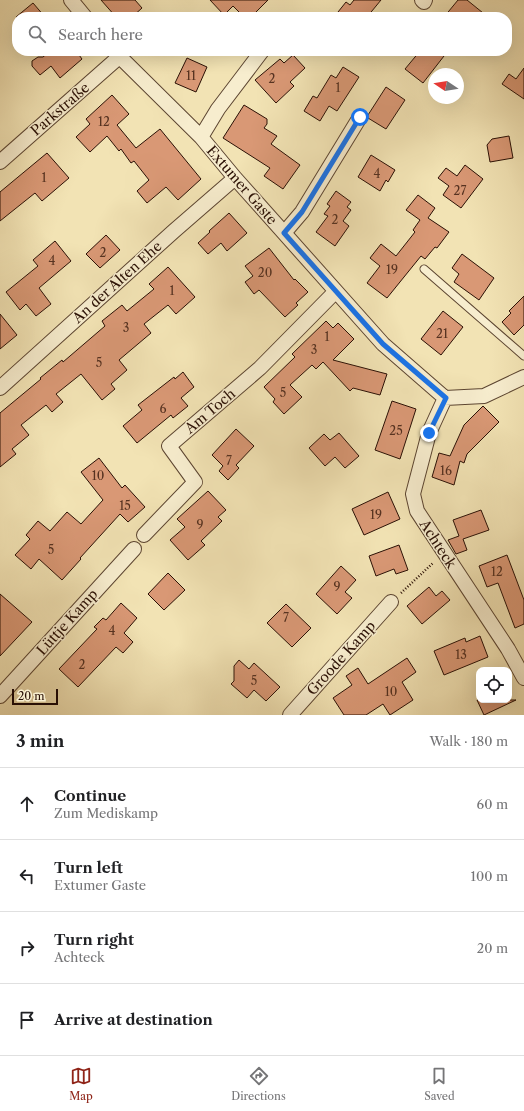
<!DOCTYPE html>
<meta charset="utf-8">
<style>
body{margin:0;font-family:"Libre Caslon Text",serif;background:#f2f2f2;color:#202124}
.controls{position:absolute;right:12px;bottom:12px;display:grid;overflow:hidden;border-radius:8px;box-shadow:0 4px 16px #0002}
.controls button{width:36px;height:36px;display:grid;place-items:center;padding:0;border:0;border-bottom:1px solid #e0e0e0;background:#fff;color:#202124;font:20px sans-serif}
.compass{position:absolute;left:428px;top:68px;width:36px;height:36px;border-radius:50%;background:#fff;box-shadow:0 4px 16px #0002;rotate:282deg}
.scale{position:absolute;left:12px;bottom:10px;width:46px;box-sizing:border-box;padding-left:4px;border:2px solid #2a1005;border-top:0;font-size:11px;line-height:14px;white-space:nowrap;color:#2a1005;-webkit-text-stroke:3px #f7edce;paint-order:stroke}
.stop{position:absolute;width:12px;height:12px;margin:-9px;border:3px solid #1a73e8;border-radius:50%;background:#fff}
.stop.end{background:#1a73e8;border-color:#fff;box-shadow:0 1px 4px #0008}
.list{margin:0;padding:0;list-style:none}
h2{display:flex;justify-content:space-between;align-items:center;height:52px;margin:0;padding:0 16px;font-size:17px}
h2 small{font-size:13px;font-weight:400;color:#757577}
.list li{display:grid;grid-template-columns:26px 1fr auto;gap:12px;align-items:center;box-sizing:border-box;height:72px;padding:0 16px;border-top:1px solid #e0e0e0}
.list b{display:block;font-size:15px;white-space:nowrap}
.list p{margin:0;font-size:13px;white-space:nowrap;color:#757577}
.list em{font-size:13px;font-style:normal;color:#757577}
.icon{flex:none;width:22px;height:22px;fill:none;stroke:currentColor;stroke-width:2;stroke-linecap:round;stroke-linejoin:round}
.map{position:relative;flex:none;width:524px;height:715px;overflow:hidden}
.search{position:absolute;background:#fff;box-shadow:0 4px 16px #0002;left:12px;right:12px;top:12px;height:44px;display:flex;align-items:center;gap:10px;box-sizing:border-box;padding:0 14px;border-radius:16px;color:#757577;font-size:15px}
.sheet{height:340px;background:#fff}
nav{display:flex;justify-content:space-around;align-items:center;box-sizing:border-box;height:56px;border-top:1px solid #e0e0e0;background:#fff;font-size:11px;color:#757577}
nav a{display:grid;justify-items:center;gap:2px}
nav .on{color:#8f2418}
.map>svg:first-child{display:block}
.building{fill:#d99875;stroke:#2a1005}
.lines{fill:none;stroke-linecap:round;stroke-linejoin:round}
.lane-casing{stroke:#5c4531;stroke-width:9}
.street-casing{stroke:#5c4531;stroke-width:16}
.path{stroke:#2a1005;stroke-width:2.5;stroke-dasharray:1 2;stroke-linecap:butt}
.lane{stroke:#f7edce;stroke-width:7}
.street{stroke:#f7edce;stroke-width:14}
.route{stroke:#1a73e8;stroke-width:5}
.labels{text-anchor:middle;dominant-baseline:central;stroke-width:3;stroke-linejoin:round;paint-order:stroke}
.number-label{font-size:12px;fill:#563221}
.street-label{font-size:14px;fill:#2a1005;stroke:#f7edce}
</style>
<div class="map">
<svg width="524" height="715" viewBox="0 0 524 715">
<rect width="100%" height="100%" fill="#f2e3b4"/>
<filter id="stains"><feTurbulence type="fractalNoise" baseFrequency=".005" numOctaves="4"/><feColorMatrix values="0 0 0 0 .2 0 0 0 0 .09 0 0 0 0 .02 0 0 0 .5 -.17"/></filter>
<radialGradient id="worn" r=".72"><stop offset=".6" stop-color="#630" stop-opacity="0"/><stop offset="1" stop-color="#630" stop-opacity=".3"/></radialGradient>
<path class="building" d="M101,0H135L142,8L132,17H116Z
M210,0H268L251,17H244L233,6L224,15Z
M354,0H381L367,17H334L346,2L350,5Z
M458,0H467L488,17H444Z
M33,3L45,17H16Z
M50,51H76L82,59L60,78L51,66L40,75L32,66V61L38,57H43Z
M420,51H437L444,56L423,83L405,69Z
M293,55L305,68L290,82L294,86L276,103L255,80L280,59L284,63Z
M187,58L207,67L196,92L175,83Z
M343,67L359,77L337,111L329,106L320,121L304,111L313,96L317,98L331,75L336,78Z
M524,68V99L502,84L509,74L516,79Z
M386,87L405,100L386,129L368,118V115Z
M112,95L129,114L117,125L136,148L160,129L201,179L178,200L166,187L147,203L137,191L149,180L134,161L131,163L121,149L119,151L107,136L90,152L76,137L90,124L86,119Z
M244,105L267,119V124L264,128L277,136L271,144L300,165L283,189L264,176L270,168L223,138Z
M509,136L513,158L490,162L487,145L492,139Z
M47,153L69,178L42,201L35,193L0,221V192Z
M371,155L395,170L388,182L386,180L380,191L358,177Z
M465,165L483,179L461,208L443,195L449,186L438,178L446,168L457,176Z
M336,191L351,202L347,207L351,210L343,221L349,226L335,246L316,232L328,216L324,214L330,206L327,204Z
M418,195L435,208L428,218L449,232L437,248L435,247L425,259L421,256L387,298L367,283L380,266L370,258L381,244L396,256L415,232L413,230L420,220L406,210Z
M229,213L247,233L227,251L221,243L208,254L198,243L210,232L209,231Z
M106,235L120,250L100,268L86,254Z
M55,241L71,261L39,288L51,304L36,316L26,304L20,310L6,292L38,266L33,260Z
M269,248L294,280L295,279L308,292L296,303L298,305L285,317L259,290L254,294L245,282L253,276L245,266Z
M462,254L494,278L479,300L454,282L459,274L452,268Z
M168,267L195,297L176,314L168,305L144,324L151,333L119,360L127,370L111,384L115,389L102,400L81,374L56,394L63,402L52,412L46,405L21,425L29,435L12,449L16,454L0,467V413L41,379L40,378L62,360L63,362L105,326L102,321L122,305L127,311L154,289L149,284Z
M524,296V325L514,335L502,322L511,313L509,311Z
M443,311L463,327L441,355L421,339Z
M0,314L17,335L0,349Z
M326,321L333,328L338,323L354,339L333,360L387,374L380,395L353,388L350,391L323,362L316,369L312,365L290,385L302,397L284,414L273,402L275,399L264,387L295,357L292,354Z
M183,372L194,387L181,398L188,406L173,418L171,415L137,443L123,426L142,410L138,405L174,377L175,379Z
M392,401L416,409L400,459L375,450Z
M483,406L499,422L467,454L464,463L460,461L454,485L432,477L439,453L450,456L464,425Z
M236,429L254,446L236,465L239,468L228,480L219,471L223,466L212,455Z
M339,433L359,456L345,468L335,457L325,466L309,448L324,434L330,440Z
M99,458L122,488L125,485L145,507L128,522L120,514L80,558L81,559L62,580L39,559L31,569L15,555L30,539L26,535L38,521L50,531L67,512L81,524L103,500L81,472Z
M208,491L226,510L218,517L222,521L201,541L205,545L188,560L170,540L185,527L177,519Z
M388,492L400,519L364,535L352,509Z
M481,510L489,530L463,539L467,550L456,554L448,540L459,536L453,520Z
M399,545L408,570L396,574L394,569L376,576L369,556Z
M507,555L524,600V624L515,628L498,583L487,587L479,566Z
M341,566L356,580L345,592L352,598L337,614L316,594Z
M168,573L185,590L164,610L148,594Z
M429,587L436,596L442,591L450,600L422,624L407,606Z
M0,594L32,622L0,656Z
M121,603L137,618L124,633L133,642L123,653L116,647L78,687L59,669L97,629L94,627L103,618L106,620Z
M286,604L311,628L292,647L267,623Z
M480,636L488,657L444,675L434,651L465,638L466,642Z
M407,658L416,672L402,682L413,700L390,715L383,704L366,715H344L333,698L352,685L346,676L358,668L368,684Z
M239,660L249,669L254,663L280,687L266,701L254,690L247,698L231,684L234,681V666Z
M477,700H516L484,715Z"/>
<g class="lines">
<g class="lane-casing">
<path id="lane" d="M424,269L524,356"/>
</g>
<g class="street-casing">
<path id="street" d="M71,0L85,17
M422,0L424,2L425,0
M114,51L201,137L235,178L383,344L445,398L484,396L524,377
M201,137L218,109L262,51
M0,162L119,57
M284,233L302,212L360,117
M0,388L174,231L235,178
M445,398L429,433L413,494L417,511L508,649L524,678
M144,535L195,482L169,446L260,368L335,292
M0,696L134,549
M290,715L391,602"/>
</g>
<path class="path" d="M401,593L433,563"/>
<use href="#lane" class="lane"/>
<use href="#street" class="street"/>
</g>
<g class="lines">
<path class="route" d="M360,117L302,212L284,233L383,344L446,398L429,433"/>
</g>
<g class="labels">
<g class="number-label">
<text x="191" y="75">11</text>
<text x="272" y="78">2</text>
<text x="338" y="87">1</text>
<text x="104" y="121">12</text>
<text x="377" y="173">4</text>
<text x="44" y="177">1</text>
<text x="460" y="190">27</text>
<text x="335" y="219">2</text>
<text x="103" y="252">2</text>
<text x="52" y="260">4</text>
<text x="392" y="269">19</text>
<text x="265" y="272">20</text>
<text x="172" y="290">1</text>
<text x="126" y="327">3</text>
<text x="442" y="333">21</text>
<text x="327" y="336">1</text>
<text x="314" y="349">3</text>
<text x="99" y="362">5</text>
<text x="283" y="392">5</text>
<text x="163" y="408">6</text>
<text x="396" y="430">25</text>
<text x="229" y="460">7</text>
<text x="446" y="470">16</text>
<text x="98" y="475">10</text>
<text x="125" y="505">15</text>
<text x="376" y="514">19</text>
<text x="200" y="524">9</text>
<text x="51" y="549">5</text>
<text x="497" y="571">12</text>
<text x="337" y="586">9</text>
<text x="286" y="617">7</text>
<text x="112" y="630">4</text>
<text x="461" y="654">13</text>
<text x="82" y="664">2</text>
<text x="254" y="680">5</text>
<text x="391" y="691">10</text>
</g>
<g class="street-label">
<text transform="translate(60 109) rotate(-41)">Parkstraße</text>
<text transform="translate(242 185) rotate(49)">Extumer Gaste</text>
<text transform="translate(117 282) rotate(-42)">An der Alten Ehe</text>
<text transform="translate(210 411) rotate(-40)">Am Toch</text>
<text transform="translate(438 544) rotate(57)">Achteck</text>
<text transform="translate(67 622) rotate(-48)">Lüttje Kamp</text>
<text transform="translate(341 658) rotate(-48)">Groode Kamp</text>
</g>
</g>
<rect width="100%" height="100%" filter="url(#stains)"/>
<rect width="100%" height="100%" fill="url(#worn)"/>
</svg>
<div class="controls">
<button><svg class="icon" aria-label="locate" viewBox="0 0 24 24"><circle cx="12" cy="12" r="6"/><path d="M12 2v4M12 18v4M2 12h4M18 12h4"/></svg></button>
</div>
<svg class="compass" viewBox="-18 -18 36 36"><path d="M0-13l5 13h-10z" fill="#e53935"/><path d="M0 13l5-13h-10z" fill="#757577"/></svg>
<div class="scale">20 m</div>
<div class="stop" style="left:360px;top:117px"></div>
<div class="stop end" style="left:429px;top:433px"></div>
<div class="search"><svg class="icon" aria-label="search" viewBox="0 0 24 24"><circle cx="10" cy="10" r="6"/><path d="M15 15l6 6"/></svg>Search here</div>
</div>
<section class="sheet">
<h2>3 min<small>Walk · 180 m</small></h2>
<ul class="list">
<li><svg class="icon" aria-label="ahead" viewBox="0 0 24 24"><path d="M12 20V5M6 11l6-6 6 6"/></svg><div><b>Continue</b><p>Zum Mediskamp</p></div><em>60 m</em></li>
<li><svg class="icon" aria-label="left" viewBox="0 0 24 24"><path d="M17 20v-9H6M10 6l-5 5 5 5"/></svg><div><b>Turn left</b><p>Extumer Gaste</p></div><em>100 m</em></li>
<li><svg class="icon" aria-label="right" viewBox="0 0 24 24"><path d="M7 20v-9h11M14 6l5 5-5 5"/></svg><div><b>Turn right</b><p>Achteck</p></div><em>20 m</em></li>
<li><svg class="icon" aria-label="arrive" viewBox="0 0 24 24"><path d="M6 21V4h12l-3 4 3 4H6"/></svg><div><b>Arrive at destination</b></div></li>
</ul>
</section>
<nav>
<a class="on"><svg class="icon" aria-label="map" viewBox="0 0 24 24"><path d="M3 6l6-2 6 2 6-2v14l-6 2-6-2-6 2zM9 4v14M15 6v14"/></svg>Map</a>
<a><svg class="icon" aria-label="directions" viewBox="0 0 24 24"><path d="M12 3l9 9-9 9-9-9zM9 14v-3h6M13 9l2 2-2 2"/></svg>Directions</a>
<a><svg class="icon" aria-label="saved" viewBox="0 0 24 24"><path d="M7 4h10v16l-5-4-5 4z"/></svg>Saved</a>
</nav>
